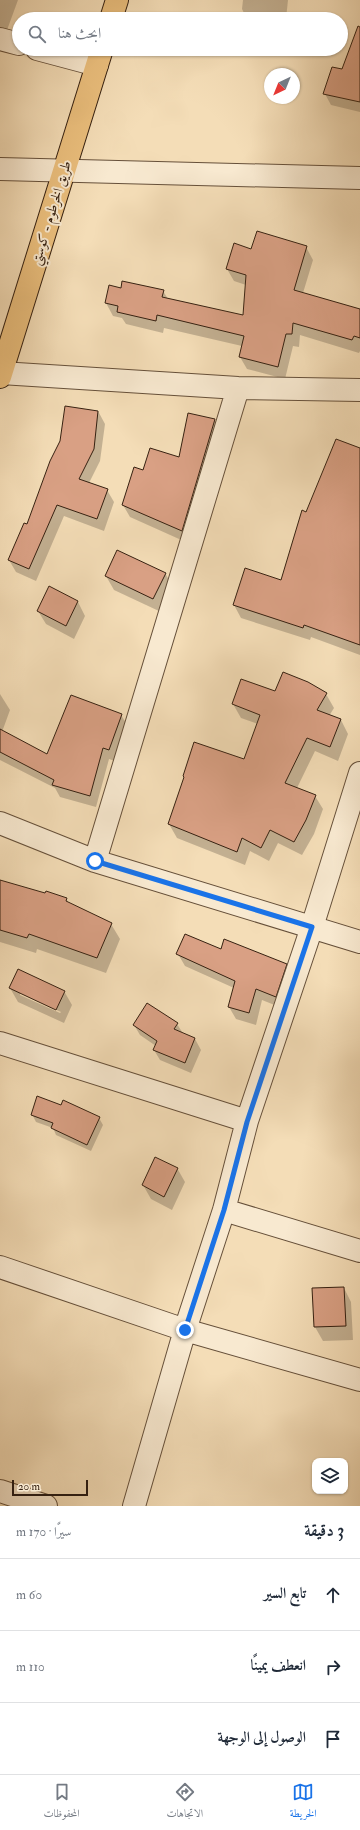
<!DOCTYPE html>
<html lang="ar">
<meta charset="utf-8">
<style>
body{margin:0;font-family:"IM FELL Double Pica",Amiri,serif;background:#f2f2f3;color:#1f2937;direction:rtl}
.controls{position:absolute;right:12px;bottom:12px;display:grid;overflow:hidden;border-radius:8px;box-shadow:0 1px 3px #0004}
.controls button{width:36px;height:36px;display:grid;place-items:center;padding:0;border:0;border-bottom:1px solid #e0e1e3;background:#fff;color:#1f2937;font:20px sans-serif}
.compass{position:absolute;left:264px;top:68px;width:36px;height:36px;border-radius:50%;background:#fff;box-shadow:0 1px 3px #0004;rotate:223deg}
.scale{position:absolute;left:12px;bottom:10px;width:76px;box-sizing:border-box;padding-left:4px;border:2px solid #362111;border-top:0;font-size:11px;line-height:14px;white-space:nowrap;color:#362111;-webkit-text-stroke:3px #f8e9d0;paint-order:stroke}
.stop{position:absolute;width:12px;height:12px;margin:-9px;border:3px solid #1a73e8;border-radius:50%;background:#fff}
.stop.end{background:#1a73e8;border-color:#fff;box-shadow:0 1px 4px #0008}
.list{margin:0;padding:0;list-style:none}
h2{display:flex;justify-content:space-between;align-items:center;height:52px;margin:0;padding:0 16px;font-size:17px}
h2 small{font-size:13px;font-weight:400;color:#747a83}
.list li{display:grid;grid-template-columns:26px 1fr auto;gap:12px;align-items:center;box-sizing:border-box;height:72px;padding:0 16px;border-top:1px solid #e0e1e3}
.list b{display:block;font-size:15px;white-space:nowrap}
.list em{font-size:13px;font-style:normal;color:#747a83}
.icon{flex:none;width:22px;height:22px;fill:none;stroke:currentColor;stroke-width:2;stroke-linecap:round;stroke-linejoin:round}
.map{position:relative;flex:none;width:360px;height:1506px;overflow:hidden;direction:ltr}
.search{position:absolute;background:#fff;box-shadow:0 1px 3px #0004;left:12px;right:12px;top:12px;height:44px;display:flex;align-items:center;gap:10px;box-sizing:border-box;padding:0 14px;border-radius:22px;color:#747a83;font-size:15px}
.sheet{height:268px;background:#fff}
nav{display:flex;justify-content:space-around;align-items:center;box-sizing:border-box;height:56px;border-top:1px solid #e0e1e3;background:#fff;font-size:11px;color:#747a83}
nav a{display:grid;justify-items:center;gap:2px}
nav .on{color:#1a73e8}
.map>svg:first-child{display:block}
.shadow{fill:#0003;fill-rule:evenodd}
.building{fill:#d9a084;stroke:#362111}
.lines{fill:none;stroke-linecap:round;stroke-linejoin:round}
.street-casing{stroke:#66503a;stroke-width:24}
.highway-casing{stroke:#362111;stroke-width:24}
.street{stroke:#f8e9d0;stroke-width:22}
.highway{stroke:#eabe7c;stroke-width:22}
.route{stroke:#1a73e8;stroke-width:5}
.labels{text-anchor:middle;dominant-baseline:central;stroke-width:4;stroke-linejoin:round;paint-order:stroke}
.street-label{font-size:14px;fill:#362111;stroke:#f8e9d0}
</style>
<div class="map">
<svg width="360" height="1506" viewBox="0 0 360 1506">
<rect width="100%" height="100%" fill="#f4ddb7"/>
<filter id="stains"><feTurbulence type="fractalNoise" baseFrequency=".005" numOctaves="4"/><feColorMatrix values="0 0 0 0 .2 0 0 0 0 .09 0 0 0 0 .02 0 0 0 .5 -.17"/></filter>
<radialGradient id="worn" r=".72"><stop offset=".6" stop-color="#630" stop-opacity="0"/><stop offset="1" stop-color="#630" stop-opacity=".3"/></radialGradient>
<path class="shadow" d="M0,0H18L3,41L0,40Z
M243,0H288L286,19H247L242,9Z
M360,35V112L331,105L325,94L342,70Z
M306,247L313,260L303,293L360,310V351L359,353L300,335L299,347L293,346L285,379L247,369L240,357L242,346L164,328L163,333L126,324L122,318L113,316L106,303L122,289L163,291L168,299L244,316L246,285L234,281L227,269L252,250Z
M98,411L105,424L100,461L89,483L107,490L114,502L104,531L64,516L36,581L16,572L9,560L28,526Z
M189,414L215,420L222,432L188,543L130,517L123,505L143,472L179,458Z
M360,449V655L311,637L310,640L241,618L234,605L282,581L307,513Z
M165,573L173,587L161,612L114,590L106,576Z
M49,588L78,602L85,616L74,639L46,624L38,611Z
M276,693L326,694L334,708L329,716L341,720L348,734L338,761L315,751L297,788L315,796L323,809L314,834L302,855L278,843L269,861L250,851L245,865L177,838L169,824L245,761L258,724L241,718L233,704Z
M0,694L10,710L2,732L47,755L121,715L128,726L115,761L109,759L96,807L60,797L55,788L0,760Z
M0,881L46,894L66,898L69,904L111,924L120,939L106,973L37,949L36,953L0,942Z
M221,950L286,964L293,977L282,1008L262,1000L256,1025L236,1019L229,1007L234,988L185,966L178,954Z
M10,988L64,991L72,1005L64,1023L18,1002ZM20,993L61,1012L60,1013L20,995Z
M177,1024L184,1035L195,1039L201,1050L191,1073L160,1060L154,1050L156,1046L140,1035L134,1025Z
M61,1106L99,1118L103,1125L91,1151L56,1135L53,1128L36,1122L32,1114Z
M177,1168L185,1182L172,1210L151,1199L143,1185Z
M344,1288L351,1302L353,1340L323,1341L315,1327L313,1289Z"/>
<path class="building" d="M358,26L360,27V102L323,94L332,67L342,69Z
M257,231L307,246L294,290L360,309V338L354,336L352,340L293,323L292,334H286L278,367L239,357L244,336L157,315L156,321L117,312L118,306L105,303L109,285L121,288L122,281L164,290L162,297L243,315L246,275L226,269L234,243L251,249Z
M65,406L98,411L94,449L79,479L108,489L97,519L57,505L29,569L8,560L24,523L27,524L50,461L60,441Z
M188,413L215,419L182,531L122,505L134,467L143,470L150,448L179,457Z
M336,439L360,448V645L304,625L303,628L233,605L245,568L281,580L302,510L306,512Z
M117,550L166,573L153,599L105,576Z
M49,586L78,601L66,626L37,611Z
M283,672L308,682L327,693L317,710L341,719L330,747L307,738L285,783L316,795L306,820L294,842L270,830L261,848L242,838L237,852L168,824L184,777L183,776L194,742L244,759L260,715L232,704L241,679L275,691Z
M71,695L122,714L109,750L103,748L90,796L52,785L54,780L0,752V729L47,754Z
M0,880L45,893L46,891L67,898L66,901L112,923L97,958L29,934L27,938L0,930Z
M185,934L221,949L224,939L287,964L276,997L256,989L249,1013L228,1007L235,981L176,954Z
M18,969L65,991L56,1010L9,988Z
M147,1003L178,1023L174,1029L195,1038L185,1063L153,1050L157,1041L133,1025Z
M37,1096L61,1105L63,1100L100,1117L87,1145L51,1128L53,1123L31,1115Z
M155,1157L178,1168L164,1197L142,1185Z
M344,1287L346,1326L314,1327L312,1288Z"/>
<g class="lines">
<g class="street-casing">
<path id="street" d="M0,39L19,44
M37,49L97,65
M0,169L360,178
M1,373L238,388L360,390
M0,823L95,861L360,942
M95,861L238,388
M0,1043L247,1121
M224,1210L360,1251
M0,1267L185,1330L360,1380
M0,1491L46,1506
M134,1506L185,1330L224,1210L247,1121L312,927L360,773"/>
</g>
<g class="highway-casing">
<path id="highway" d="M111,19L117,0
M0,377L102,49"/>
</g>
<use href="#street" class="street"/>
<use href="#highway" class="highway"/>
</g>
<g class="lines">
<path class="route" d="M95,861L312,927L247,1122L224,1210L185,1330"/>
</g>
<g class="labels">
<g class="street-label">
<text transform="translate(51 213) rotate(-73)">طريق الخرطوم - كوستي</text>
</g>
</g>
<rect width="100%" height="100%" filter="url(#stains)"/>
<rect width="100%" height="100%" fill="url(#worn)"/>
</svg>
<div class="controls">
<button><svg class="icon" aria-label="layers" viewBox="0 0 24 24"><path d="M12 4l9 5-9 5-9-5zM3 14l9 5 9-5"/></svg></button>
</div>
<svg class="compass" viewBox="-18 -18 36 36"><path d="M0-13l5 13h-10z" fill="#e53935"/><path d="M0 13l5-13h-10z" fill="#747a83"/></svg>
<div class="scale">20 m</div>
<div class="stop" style="left:95px;top:861px"></div>
<div class="stop end" style="left:185px;top:1330px"></div>
<div class="search"><svg class="icon" aria-label="search" viewBox="0 0 24 24"><circle cx="10" cy="10" r="6"/><path d="M15 15l6 6"/></svg>ابحث هنا</div>
</div>
<section class="sheet">
<h2>3 دقيقة<small>سيرًا · 170 m</small></h2>
<ul class="list">
<li><svg class="icon" aria-label="ahead" viewBox="0 0 24 24"><path d="M12 20V5M6 11l6-6 6 6"/></svg><div><b>تابع السير</b></div><em>60 m</em></li>
<li><svg class="icon" aria-label="right" viewBox="0 0 24 24"><path d="M7 20v-9h11M14 6l5 5-5 5"/></svg><div><b>انعطف يمينًا</b></div><em>110 m</em></li>
<li><svg class="icon" aria-label="arrive" viewBox="0 0 24 24"><path d="M6 21V4h12l-3 4 3 4H6"/></svg><div><b>الوصول إلى الوجهة</b></div></li>
</ul>
</section>
<nav>
<a class="on"><svg class="icon" aria-label="map" viewBox="0 0 24 24"><path d="M3 6l6-2 6 2 6-2v14l-6 2-6-2-6 2zM9 4v14M15 6v14"/></svg>الخريطة</a>
<a><svg class="icon" aria-label="directions" viewBox="0 0 24 24"><path d="M12 3l9 9-9 9-9-9zM9 14v-3h6M13 9l2 2-2 2"/></svg>الاتجاهات</a>
<a><svg class="icon" aria-label="saved" viewBox="0 0 24 24"><path d="M7 4h10v16l-5-4-5 4z"/></svg>المحفوظات</a>
</nav>
